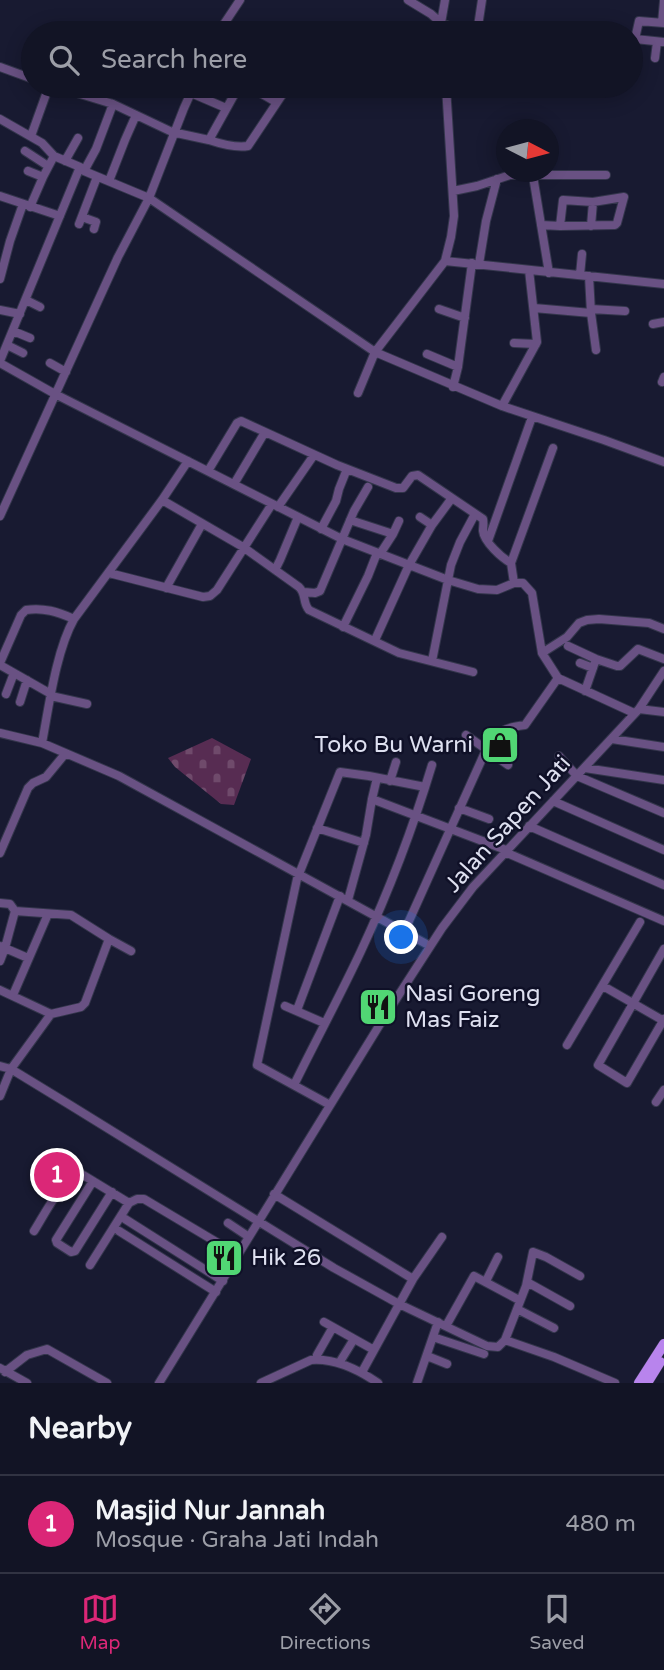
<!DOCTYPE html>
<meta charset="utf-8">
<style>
body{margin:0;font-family:"Varela Round",sans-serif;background:#1b1d2d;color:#f1f3f6}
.compass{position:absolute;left:496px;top:119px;width:63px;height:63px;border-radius:50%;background:#121425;box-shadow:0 4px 18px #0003;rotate:96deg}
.you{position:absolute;left:402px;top:938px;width:24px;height:24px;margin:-18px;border:5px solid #fff;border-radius:50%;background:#1a73e8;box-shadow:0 0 0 10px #1a73e833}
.badge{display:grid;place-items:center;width:46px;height:46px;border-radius:50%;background:#db2777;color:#fff;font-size:23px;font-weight:700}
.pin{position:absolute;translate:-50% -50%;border:4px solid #fff;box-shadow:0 2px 7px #0006}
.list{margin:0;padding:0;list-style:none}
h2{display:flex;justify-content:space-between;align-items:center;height:91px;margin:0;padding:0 28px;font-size:30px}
h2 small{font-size:23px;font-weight:400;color:#9c9ea7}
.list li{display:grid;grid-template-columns:46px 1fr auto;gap:21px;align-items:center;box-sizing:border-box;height:98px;padding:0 28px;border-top:2px solid #313342}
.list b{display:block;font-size:26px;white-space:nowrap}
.list p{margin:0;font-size:23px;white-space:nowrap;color:#9c9ea7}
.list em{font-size:23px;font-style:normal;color:#9c9ea7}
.icon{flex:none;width:38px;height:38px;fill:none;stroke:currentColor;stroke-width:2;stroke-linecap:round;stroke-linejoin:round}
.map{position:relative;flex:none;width:664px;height:1383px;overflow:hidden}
.search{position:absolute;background:#121425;box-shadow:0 4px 18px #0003;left:21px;right:21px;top:21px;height:77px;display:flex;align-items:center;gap:18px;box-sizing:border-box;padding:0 24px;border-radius:38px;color:#9c9ea7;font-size:26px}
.sheet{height:189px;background:#121425}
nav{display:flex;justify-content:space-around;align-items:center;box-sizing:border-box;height:98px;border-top:2px solid #313342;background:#121425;font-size:19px;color:#9c9ea7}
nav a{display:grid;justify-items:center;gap:4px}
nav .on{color:#db2777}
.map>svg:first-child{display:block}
.cemetery{fill:url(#cemetery-stones)}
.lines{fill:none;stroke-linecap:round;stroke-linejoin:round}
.minor-casing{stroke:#34364c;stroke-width:10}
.major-casing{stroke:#34364c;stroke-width:11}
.minor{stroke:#695183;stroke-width:8}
.major{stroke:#b884ed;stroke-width:10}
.labels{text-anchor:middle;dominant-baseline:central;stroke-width:5;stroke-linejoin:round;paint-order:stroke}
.poi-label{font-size:23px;fill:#dee0f0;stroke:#0f1027;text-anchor:start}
.street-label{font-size:23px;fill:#dee0f0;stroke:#0f1027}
</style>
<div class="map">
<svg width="664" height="1383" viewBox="0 0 664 1383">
<defs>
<pattern id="cemetery-stones" width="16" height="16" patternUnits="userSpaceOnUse" patternTransform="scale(1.75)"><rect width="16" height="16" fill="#572c52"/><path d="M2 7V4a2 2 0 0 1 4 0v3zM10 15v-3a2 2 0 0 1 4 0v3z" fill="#6f4a6b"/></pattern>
</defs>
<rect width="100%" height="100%" fill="#181a31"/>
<path class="cemetery" d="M212,738L251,759L234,805L221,804L175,767L168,758Z"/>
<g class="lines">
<g class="minor-casing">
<path id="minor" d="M408,0L431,14L441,23L467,33
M662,23L664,1
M664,23L639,21L635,39L664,42
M218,33L240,0
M442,33L441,23L445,0
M477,33L482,0
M655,58L657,42
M0,67L33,79
M54,86L113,104L172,132L209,140L239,86
M248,86L276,102
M446,86L454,216L451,237L445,261L375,352L502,406L604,440L664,462
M191,93L226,108
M0,119L42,143L54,156L80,167L84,171L149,198L375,352L358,393
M31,136L49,86
M209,140C221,144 236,148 248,146L288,86
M25,151L48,166
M65,161L78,138
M28,171L43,177
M84,171L96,149L113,104
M533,176L549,273
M109,181L125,140L136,115
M453,191L477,186L510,175H606
M0,196L60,216
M30,207L43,177L54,156
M82,217L96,222L94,229
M79,224L97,177
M541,225L560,226L615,225L617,223L624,197L593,202L563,200L560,226
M591,226L593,202
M445,261L664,284
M479,264L486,221L497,179
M580,275L582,254
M589,276L591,313L596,350
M0,279L10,241L23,204
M26,300L40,307
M534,308L591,313
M439,309L465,318
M591,309L625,311
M0,310L20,314
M653,324L664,322
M13,331L30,338
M514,343L536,344
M7,345L23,353
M427,354L458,367
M0,361L80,167
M0,363L55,394L342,539L448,580L478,589L497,590L514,583L511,563L553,448
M50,363L66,372
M662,382L664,377
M453,387L458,367L472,263
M502,406L537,342L529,270
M208,471L237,423L241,421L337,465L396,488H403L412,476L418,475L483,519C484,523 483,527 483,531C484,542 502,558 511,563
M234,484L265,432
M162,500L243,547L299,587C307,595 302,602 309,610L399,653L473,672
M278,507L314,455
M0,516L118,257L149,198L184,108L194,86
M420,517L432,525
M350,520L393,534
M321,529L336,501L339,489L347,469
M488,541L532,417
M380,554L393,534L399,521
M275,570L280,560L298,517
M109,573L203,597L210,596L217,590L272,504
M514,583H523L532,593L542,653L558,678L634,713
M166,588L202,524
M304,592L315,593L320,591L354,511L368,487
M343,627L368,576L377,553
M375,640L409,565L432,525L452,498
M568,646L596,659L617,666H620L638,649L664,659
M542,653L567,637L579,623L587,620L599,619L649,623L664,629
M432,661L451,565L460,542L475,514
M0,663L21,615L26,610C43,607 58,612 74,619
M580,663L593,668
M0,665L51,694
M585,691L596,659
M6,694L14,673
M51,696L87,704
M20,702L27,680
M639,709L664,712
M0,733L42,743L119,776L430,946
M466,735L508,765
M612,739L664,747
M42,743C49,706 56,651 74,619L162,500L188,461
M559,756L577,776L664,813
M585,768L664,780
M390,781L396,762
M372,799L377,778
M553,801L664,850
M459,808L489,819
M529,826L664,885
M317,828L364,843
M505,852L664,921
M0,853L28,788L33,783L46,777L65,754
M348,900L366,835L372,799L506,850
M0,903L10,904L15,911L71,915L109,939L131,951
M404,932L486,750C500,731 501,728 525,725L558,678
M0,946L28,958
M664,949L598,1065L627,1083L664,1019
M0,961L5,948L15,911
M603,986L664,1021
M0,990L51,1014
M13,995L48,914
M285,1006L324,1023
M297,1010L340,896
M567,1045L640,922
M0,1066L11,1069L70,1105L334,1268L399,1304L487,1346L498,1347L505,1340L526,1286L533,1252L546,1257L580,1276
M294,1085C316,1040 340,996 361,951C389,891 413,828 432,765
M0,1096L11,1069L51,1014L81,1007L85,1003L109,939
M656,1102L664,1090
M330,1105L257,1065L297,879L340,772L369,776L425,787
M93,1181L56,1240L57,1243L71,1252L75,1251L112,1192
M274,1194L413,1279
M125,1219L223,1281
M228,1223L249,1237
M34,1231C45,1214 62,1177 83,1175L129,1203
M119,1231L216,1292
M90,1265L129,1203L137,1199H144L238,1255
M486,1281L498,1257
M527,1282L570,1306
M517,1309L554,1328
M324,1322L374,1350
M446,1326L474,1276L519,1300
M433,1337L484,1354
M505,1340L554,1357L615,1383
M317,1355L333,1327
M427,1356L447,1364
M341,1360L354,1339
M0,1368L27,1383
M5,1372L27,1355L47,1349L107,1383
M362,1372L413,1279L442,1237
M159,1383L382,1021L442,928L473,887L639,709L664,671
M261,1383L311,1360C336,1358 359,1370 378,1383
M417,1383L438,1322"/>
</g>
<g class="major-casing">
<path id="major" d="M639,1383L664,1344
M647,1383L660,1362"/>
</g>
<use href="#minor" class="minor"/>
<use href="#major" class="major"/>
</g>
<defs>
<g id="shop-square" transform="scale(2.0125)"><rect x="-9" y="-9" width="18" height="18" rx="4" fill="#51d674" stroke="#0f1027"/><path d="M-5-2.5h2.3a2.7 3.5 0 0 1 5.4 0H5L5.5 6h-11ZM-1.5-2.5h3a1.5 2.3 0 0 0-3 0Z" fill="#111"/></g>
<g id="restaurant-square" transform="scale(2.0125)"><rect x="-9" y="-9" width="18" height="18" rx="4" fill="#51d674" stroke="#0f1027"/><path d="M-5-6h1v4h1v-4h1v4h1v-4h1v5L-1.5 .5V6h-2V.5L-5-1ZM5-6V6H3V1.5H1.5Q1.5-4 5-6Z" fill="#111"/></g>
</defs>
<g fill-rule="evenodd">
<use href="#shop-square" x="500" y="745"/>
<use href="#restaurant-square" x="378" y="1007"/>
<use href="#restaurant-square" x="224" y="1258"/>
</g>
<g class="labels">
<g class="poi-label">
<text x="473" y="745" text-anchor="end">Toko Bu Warni</text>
<text x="405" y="994">Nasi Goreng<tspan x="405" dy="26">Mas Faiz</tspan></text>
<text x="251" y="1258">Hik 26</text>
</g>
<g class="street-label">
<text transform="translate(508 824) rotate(-48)">Jalan Sapen Jati</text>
</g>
</g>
</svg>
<svg class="compass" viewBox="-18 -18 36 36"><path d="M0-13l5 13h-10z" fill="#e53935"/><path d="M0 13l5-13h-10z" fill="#9c9ea7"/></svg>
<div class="you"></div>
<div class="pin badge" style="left:57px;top:1175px">1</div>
<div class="search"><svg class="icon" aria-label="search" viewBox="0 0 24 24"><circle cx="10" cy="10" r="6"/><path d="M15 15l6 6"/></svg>Search here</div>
</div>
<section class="sheet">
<h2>Nearby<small></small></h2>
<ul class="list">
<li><span class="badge">1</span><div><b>Masjid Nur Jannah</b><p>Mosque · Graha Jati Indah</p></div><em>480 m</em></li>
</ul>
</section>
<nav>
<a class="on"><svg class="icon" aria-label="map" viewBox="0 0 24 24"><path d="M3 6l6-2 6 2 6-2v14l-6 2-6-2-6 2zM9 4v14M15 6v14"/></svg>Map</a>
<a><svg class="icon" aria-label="directions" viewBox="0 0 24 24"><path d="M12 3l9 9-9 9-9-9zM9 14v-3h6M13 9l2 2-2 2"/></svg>Directions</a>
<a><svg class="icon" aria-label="saved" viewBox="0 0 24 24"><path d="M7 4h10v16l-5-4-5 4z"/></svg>Saved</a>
</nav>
